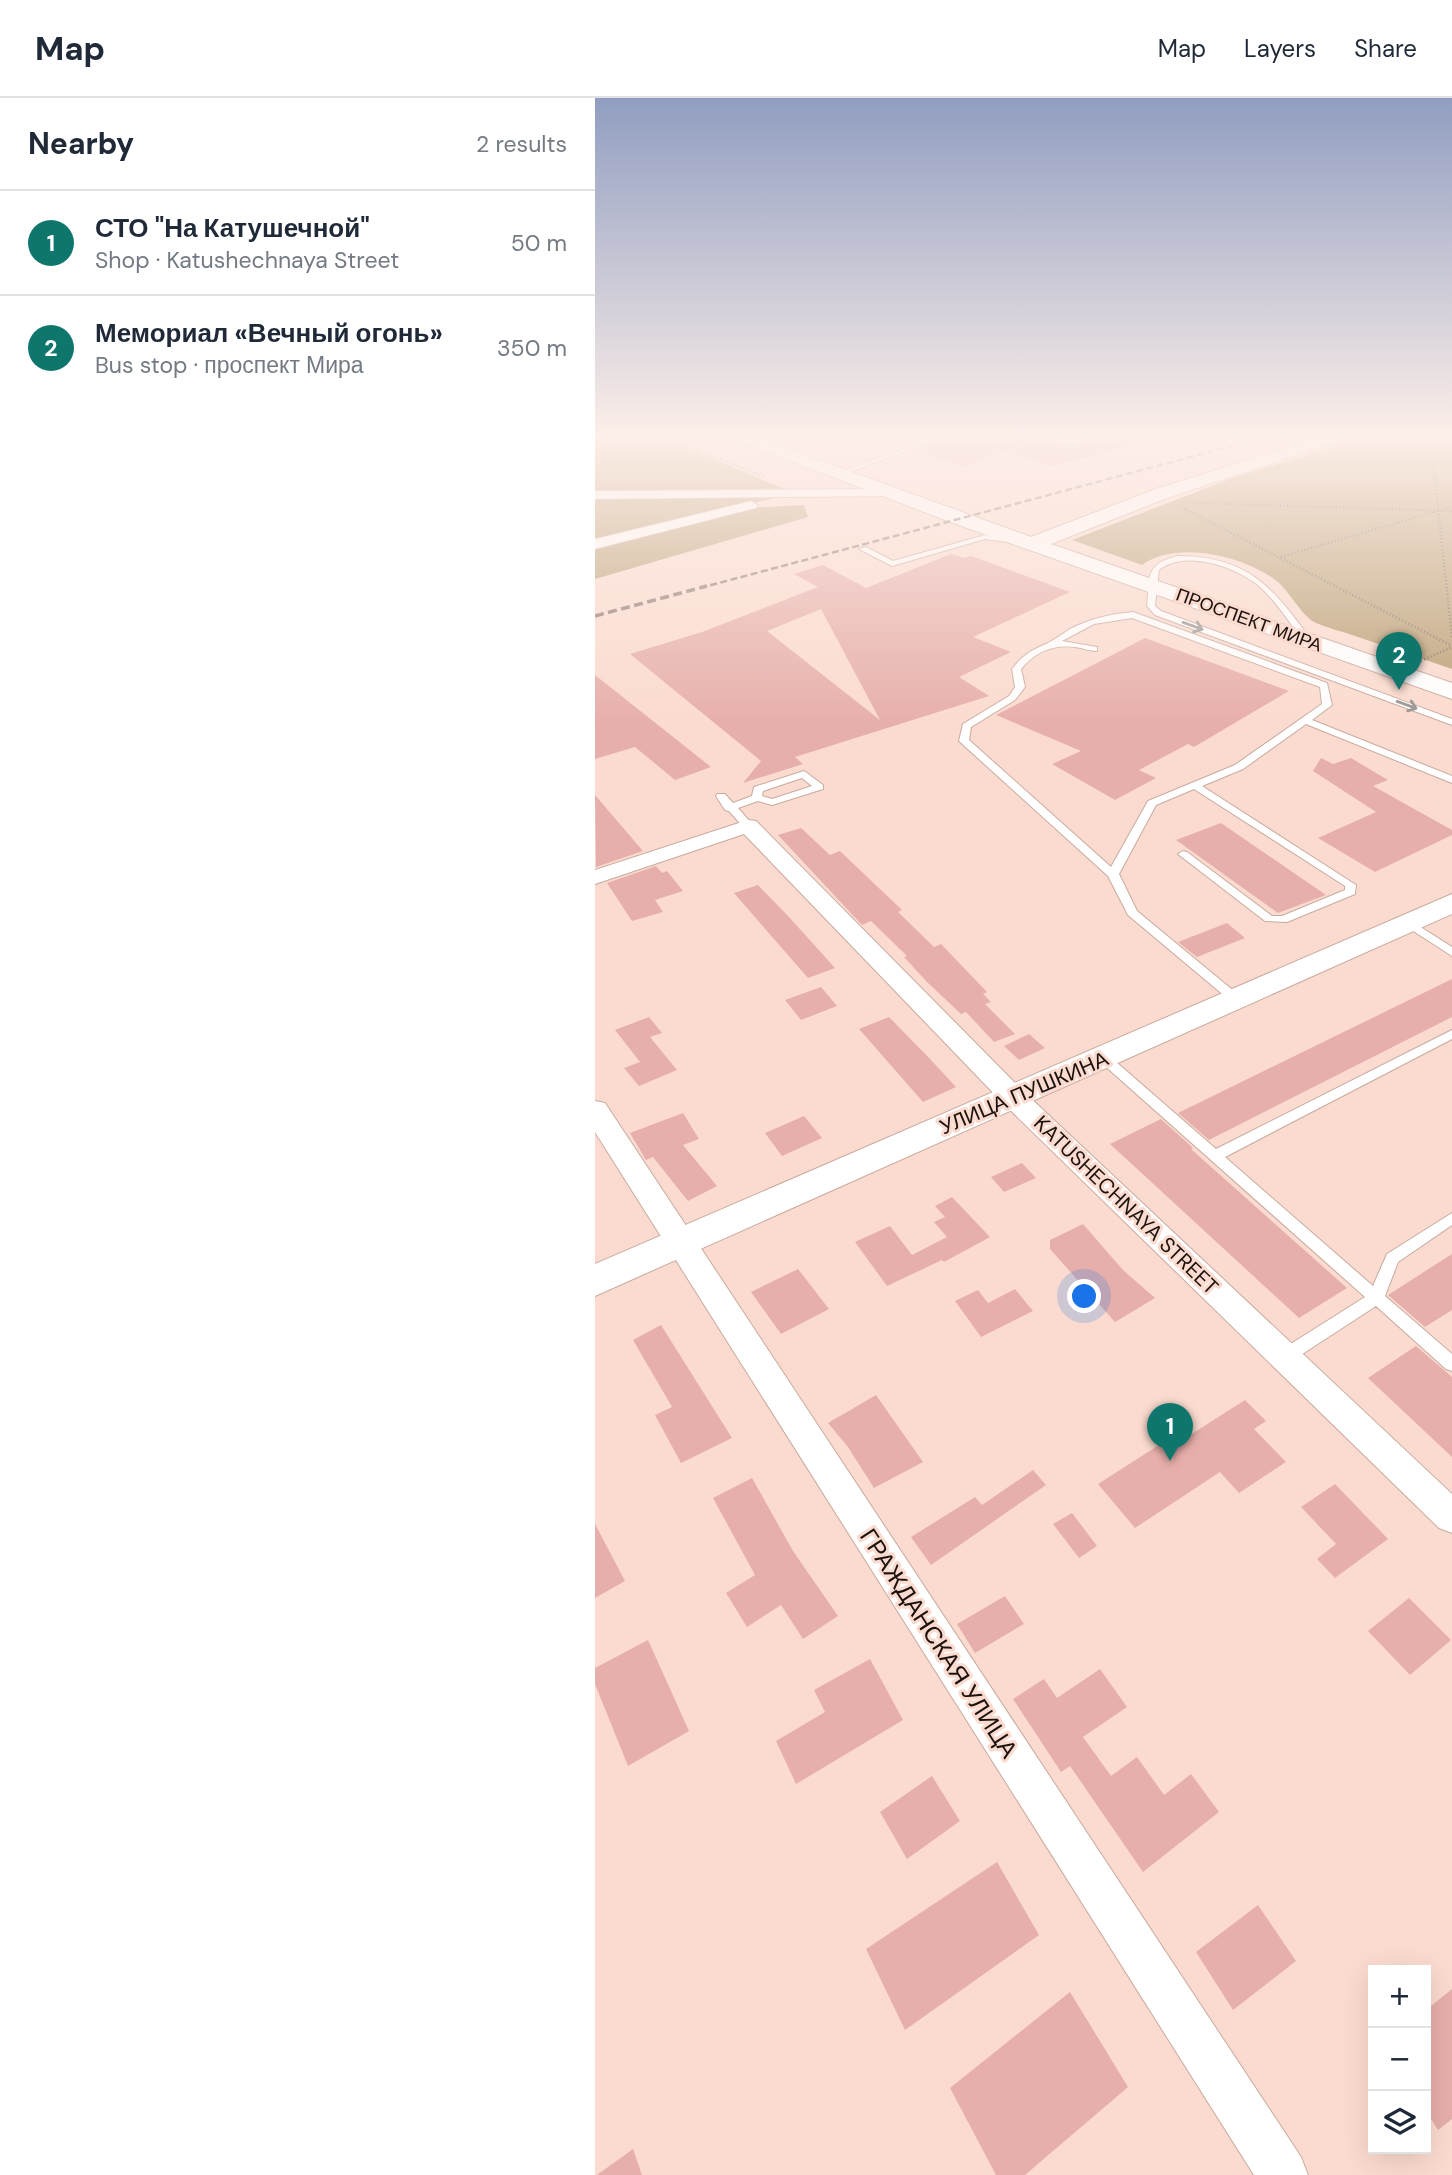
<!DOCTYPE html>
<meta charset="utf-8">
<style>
body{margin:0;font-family:"DM Sans",sans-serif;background:#f2f2f3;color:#1f2937}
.controls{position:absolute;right:21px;bottom:21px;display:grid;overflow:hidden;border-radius:0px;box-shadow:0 7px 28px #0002}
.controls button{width:63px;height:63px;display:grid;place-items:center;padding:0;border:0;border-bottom:2px solid #e0e1e3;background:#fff;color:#1f2937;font:35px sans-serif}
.you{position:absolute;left:490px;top:1199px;width:24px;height:24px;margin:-18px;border:5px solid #fff;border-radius:50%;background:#1a73e8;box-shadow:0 0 0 10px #1a73e833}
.badge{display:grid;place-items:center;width:46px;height:46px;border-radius:50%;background:#0f766e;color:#fff;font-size:23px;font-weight:700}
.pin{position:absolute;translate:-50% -58px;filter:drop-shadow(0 2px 4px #0008)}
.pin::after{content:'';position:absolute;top:37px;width:24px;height:21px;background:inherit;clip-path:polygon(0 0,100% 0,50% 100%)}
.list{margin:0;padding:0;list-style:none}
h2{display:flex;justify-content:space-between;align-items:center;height:91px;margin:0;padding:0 28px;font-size:30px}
h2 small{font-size:23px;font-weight:400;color:#747a83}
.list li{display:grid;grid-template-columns:46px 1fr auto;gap:21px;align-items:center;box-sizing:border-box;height:105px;padding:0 28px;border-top:2px solid #e0e1e3}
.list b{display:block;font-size:26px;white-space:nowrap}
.list p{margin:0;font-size:23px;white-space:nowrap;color:#747a83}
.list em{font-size:23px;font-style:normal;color:#747a83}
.icon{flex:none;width:38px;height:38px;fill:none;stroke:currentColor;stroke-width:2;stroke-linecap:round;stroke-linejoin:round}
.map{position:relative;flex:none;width:857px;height:2077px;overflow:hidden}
header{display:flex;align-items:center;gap:42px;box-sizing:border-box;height:98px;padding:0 35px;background:#fff;border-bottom:2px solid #e0e1e3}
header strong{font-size:33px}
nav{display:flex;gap:38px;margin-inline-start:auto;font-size:24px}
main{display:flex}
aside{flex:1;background:#fff}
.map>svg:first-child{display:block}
.forest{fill:#bba076}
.building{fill:#e7afab;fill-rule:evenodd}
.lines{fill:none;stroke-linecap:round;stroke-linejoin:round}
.service-casing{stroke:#c8aa9e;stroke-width:2}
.minor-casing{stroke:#c8aa9e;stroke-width:2}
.tertiary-casing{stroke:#c8aa9e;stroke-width:2}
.primary-casing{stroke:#c8aa9e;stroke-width:2}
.path{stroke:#816d65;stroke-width:2.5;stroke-dasharray:1 2.5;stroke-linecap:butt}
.service{fill:#fff;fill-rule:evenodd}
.minor{fill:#fff;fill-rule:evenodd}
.tertiary{fill:#fff;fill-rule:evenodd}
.primary{fill:#fff;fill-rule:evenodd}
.rail-far1{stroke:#8f7971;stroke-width:2.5;stroke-dasharray:7 3.5;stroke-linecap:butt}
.rail{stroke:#8f7971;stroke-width:3.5;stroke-dasharray:9 4.5;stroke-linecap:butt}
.oneway{stroke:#989492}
.labels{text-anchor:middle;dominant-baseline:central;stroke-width:6;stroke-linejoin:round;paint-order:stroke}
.far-street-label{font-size:18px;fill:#1b110d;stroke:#fbdbcf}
.street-label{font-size:21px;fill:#1b110d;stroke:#fbdbcf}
.near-street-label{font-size:24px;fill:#1b110d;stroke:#fbdbcf}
</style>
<header>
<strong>Map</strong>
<nav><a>Map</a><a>Layers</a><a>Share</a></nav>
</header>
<main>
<aside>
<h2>Nearby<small>2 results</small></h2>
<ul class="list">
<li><span class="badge">1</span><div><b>СТО &quot;На Катушечной&quot;</b><p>Shop · Katushechnaya Street</p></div><em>50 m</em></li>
<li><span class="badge">2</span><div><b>Мемориал «Вечный огонь»</b><p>Bus stop · проспект Мира</p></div><em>350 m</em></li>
</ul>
</aside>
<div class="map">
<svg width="857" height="2077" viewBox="0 0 857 2077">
<rect width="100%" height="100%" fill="#fbdbcf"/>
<path class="forest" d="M0,336H60L191,392L0,393Z
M782,336H857V571C825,560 792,549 760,538C747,533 731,530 719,524C704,515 694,491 679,481C647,458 581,442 547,467L477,442L640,379Z
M0,399H184L0,443Z
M209,407L213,419L0,481V449L152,410Z"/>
<path class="building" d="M280,336H438L473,350L516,336H550L551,344L455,368L409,353L367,369L319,353L333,347L330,340L305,349L280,341Z
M356,456L369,460L376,458L475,494L378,539L416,554L364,579L394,598L200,659L208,666L148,685L166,663L35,556L107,534L223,489L199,476L228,467L271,490ZM226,511L285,622L172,533Z
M550,540L694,593L599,649L593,646L544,672L561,680L520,702L457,666L486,653L401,617Z
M0,577L116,669L80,682L40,649L0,661Z
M726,660L738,666L756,660L793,682L778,688L857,732V737L780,774L723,740L781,714L718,673Z
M0,697L48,753L1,769Z
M626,725L731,797L683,815L581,742Z
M206,730L235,757L245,753L307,812L303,814L339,849L346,846L392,894L388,896L396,904L390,906L420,936L399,944L371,914L366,916L332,884L309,859L312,858L276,823L267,827L183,737Z
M61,768L67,775L72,773L88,793L60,802L68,814L37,823L12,785Z
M163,787L194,819L240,870L213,880L139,795Z
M632,825L650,840L602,859L583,844Z
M857,881V919L614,1042L583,1015Z
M226,889L242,908L206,922L190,902Z
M54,919L67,935L55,939L82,972L44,988L29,970L45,964L20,932Z
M294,919L336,962L361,989L328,1004L264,931Z
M434,936L450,950L424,962L409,948Z
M88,1015L104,1041L88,1047L122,1088L93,1103L58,1059L51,1062L35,1035Z
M209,1018L227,1040L187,1058L170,1035Z
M566,1021L598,1050L596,1051L752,1190L704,1220L515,1046Z
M427,1065L441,1080L409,1094L396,1079Z
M357,1099L395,1139L349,1164L347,1162L292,1188L260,1144L295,1128L317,1157L352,1139L339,1124L350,1119L340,1108Z
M488,1126L528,1172L560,1200L520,1224L455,1151V1142Z
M857,1156V1212L830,1229L793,1197Z
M203,1171L234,1211L186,1236L156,1194Z
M420,1191L438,1213L386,1239L360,1203L383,1192L393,1205Z
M66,1227L137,1340L86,1365L60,1317L77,1309L38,1242Z
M821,1248L857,1279V1359L773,1280Z
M281,1297L328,1364L279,1390L253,1349L233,1325Z
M650,1302L671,1323L659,1331L691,1364L644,1395L625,1374L540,1430L503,1386L564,1347L570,1353Z
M438,1372L451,1387L336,1467L316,1439L380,1399L387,1407Z
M157,1380L198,1453L243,1518L208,1541L186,1507L152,1529L131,1495L160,1477L118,1400Z
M740,1386L793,1441L740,1480L722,1461L741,1446L706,1409Z
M477,1415L502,1448L484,1460L458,1426Z
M0,1426L30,1483L0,1500Z
M410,1498L429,1526L380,1555L362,1526Z
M814,1500L856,1542L815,1577L773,1533Z
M53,1542L94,1633L33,1668L0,1586V1570Z
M275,1561L308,1622L201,1686L181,1643L230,1614L219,1592Z
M505,1571L532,1609L488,1639L516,1678L542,1659L569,1697L596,1676L624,1714L548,1774L475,1668L466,1674L418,1601L449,1581L462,1600Z
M337,1678L365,1723L312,1761L285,1714Z
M402,1764L444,1837L310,1932L271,1851Z
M663,1807L701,1863L638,1912L601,1854Z
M857,1891V2021L843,2032L831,2013V1912Z
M475,1894L533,1989L430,2077H401L355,1990Z
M38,2051L47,2077H2Z"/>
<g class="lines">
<g class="service-casing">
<path id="service" d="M440,336C452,336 463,343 474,343C487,342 500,336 514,336L472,347Z
M329,343L331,346L246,377L241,376Z
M390,437L424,443L420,445L390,441L297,468L264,451L271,449L298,463Z
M582,458C654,458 678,490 717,543L710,545C695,526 683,505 665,489C642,469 590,451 564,472L560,508L566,513L857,621V627L560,517L552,508C555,479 549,467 582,458Z
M538,514L732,585L737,607L717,622L857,678V685L711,626L648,671L607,688L761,787L760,796L692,824L670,823L583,756L588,753L592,754L677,818H687L750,792V788L599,691L561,707L524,776L542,813L646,899L648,902L646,905H638L533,817L513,778L364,643L368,626L414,598L420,589L417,571C427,558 436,552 451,546C459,542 467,536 475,531C494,521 516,516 538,514ZM537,520L725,589L727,606L640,667L553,703L516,769L374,642L376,629L420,602L430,589L426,571C440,554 458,546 480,549C488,550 495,553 502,553V549L467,543L499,526Z
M209,673L228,687V691L177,707L163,703L143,710L157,726V730H149L134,713L130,712L121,698L122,696H130L138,705L157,698L159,689ZM207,680L217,688L177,701L167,698L168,693Z
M813,821L857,849V858L809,827L807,825Z
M857,932V941L630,1059L778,1188L792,1156L857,1115V1127L803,1164L790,1198L857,1256V1273L851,1271L781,1208L695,1264L689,1266L683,1264L681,1259L683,1254L770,1199L501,960L508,956L513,957L621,1051Z"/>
</g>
<g class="minor-casing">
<path id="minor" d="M295,391L300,392V398L0,401V393Z
M156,403L163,407L161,410L0,451V441Z
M153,722L161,723L428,993L857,1396V1435L844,1430L408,1005L149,736L0,786V772Z
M0,1003L10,1005L706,2059L713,2077H659L0,1034Z"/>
</g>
<g class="tertiary-casing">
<path id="tertiary" d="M857,796V816L0,1198V1166Z"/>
</g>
<g class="primary-casing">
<path id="primary" d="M125,336H152L436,439L558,392L736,336H765L572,400L456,446L857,585V601L358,425Z"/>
</g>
<path class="path" d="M60,336L170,379
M835,336L857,539
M601,405L857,413
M586,409L857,548
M848,412L857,409
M686,459L839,414
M826,563L857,549"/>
<use href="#service" class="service"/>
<use href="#minor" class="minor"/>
<use href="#tertiary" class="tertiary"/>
<use href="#primary" class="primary"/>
<path class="rail-far1" d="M105,490L682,336"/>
<path class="rail" d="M0,518L112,488"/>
</g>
<defs><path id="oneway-shaft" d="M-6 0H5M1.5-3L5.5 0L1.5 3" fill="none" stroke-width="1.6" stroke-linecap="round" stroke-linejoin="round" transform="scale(1.75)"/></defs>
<g class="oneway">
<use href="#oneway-shaft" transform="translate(598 528) rotate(20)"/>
<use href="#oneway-shaft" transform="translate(812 607) rotate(20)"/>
</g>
<linearGradient id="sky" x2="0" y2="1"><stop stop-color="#919ec1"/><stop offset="0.54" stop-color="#fdefe9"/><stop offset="1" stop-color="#fdefe9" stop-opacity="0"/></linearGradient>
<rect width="857" height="627" fill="url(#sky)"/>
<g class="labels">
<g class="far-street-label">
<text transform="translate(654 522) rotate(20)">ПРОСПЕКТ МИРА</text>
</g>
<g class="street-label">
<text transform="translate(429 995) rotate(-23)">УЛИЦА ПУШКИНА</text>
<text transform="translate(531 1107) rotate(44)">KATUSHECHNAYA STREET</text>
</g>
<g class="near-street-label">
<text transform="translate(344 1545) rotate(57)">ГРАЖДАНСКАЯ УЛИЦА</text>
</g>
</g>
</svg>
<div class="controls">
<button>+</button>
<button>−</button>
<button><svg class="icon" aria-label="layers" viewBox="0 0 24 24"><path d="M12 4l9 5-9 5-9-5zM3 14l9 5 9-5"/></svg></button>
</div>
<div class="you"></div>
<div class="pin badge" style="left:575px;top:1363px">1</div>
<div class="pin badge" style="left:804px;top:592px">2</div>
</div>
</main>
